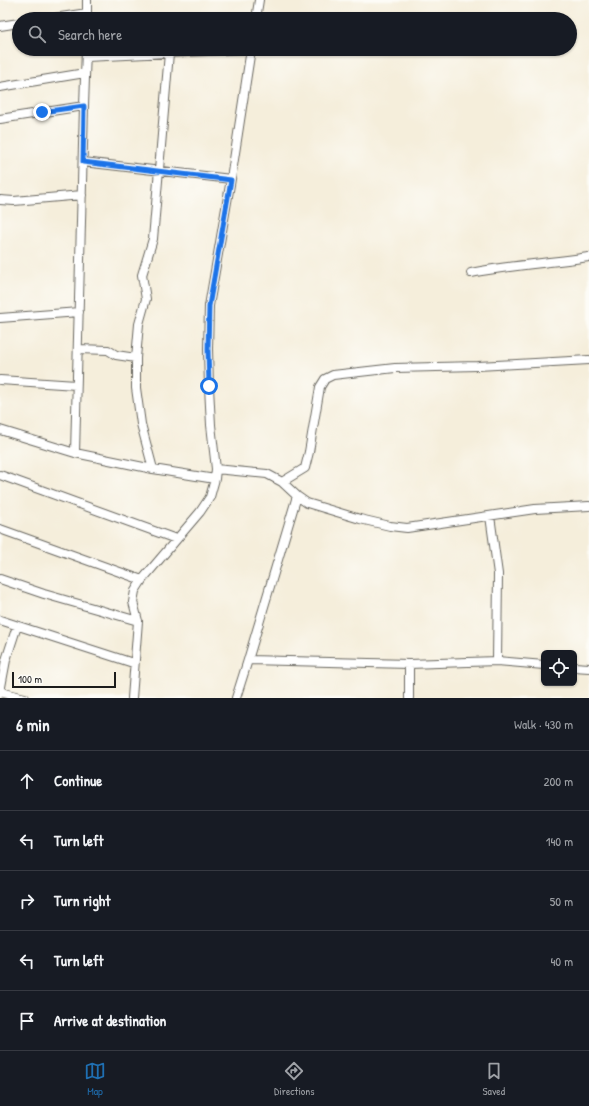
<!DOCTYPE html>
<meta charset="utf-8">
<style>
body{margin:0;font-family:"Patrick Hand",sans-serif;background:#20242c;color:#f1f3f6}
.controls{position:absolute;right:12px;bottom:12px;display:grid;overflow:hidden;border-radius:6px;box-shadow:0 1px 3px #0004}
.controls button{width:36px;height:36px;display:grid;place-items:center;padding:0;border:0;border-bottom:1px solid #363941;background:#171b24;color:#f1f3f6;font:20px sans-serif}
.scale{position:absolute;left:12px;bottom:10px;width:104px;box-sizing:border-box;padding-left:4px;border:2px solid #1c1c1c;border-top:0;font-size:11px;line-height:14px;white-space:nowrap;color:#1c1c1c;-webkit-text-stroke:3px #fdfcf7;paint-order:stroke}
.stop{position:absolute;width:12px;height:12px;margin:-9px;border:3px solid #1a73e8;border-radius:50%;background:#fff}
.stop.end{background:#1a73e8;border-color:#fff;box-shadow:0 1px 4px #0008}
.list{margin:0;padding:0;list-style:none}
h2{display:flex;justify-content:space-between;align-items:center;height:52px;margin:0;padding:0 16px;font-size:17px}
h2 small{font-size:13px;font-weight:400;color:#9ea1a6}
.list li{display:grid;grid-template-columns:26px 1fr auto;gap:12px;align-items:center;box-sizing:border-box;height:60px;padding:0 16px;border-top:1px solid #363941}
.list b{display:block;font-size:15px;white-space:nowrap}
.list em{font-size:13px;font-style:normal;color:#9ea1a6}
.icon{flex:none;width:22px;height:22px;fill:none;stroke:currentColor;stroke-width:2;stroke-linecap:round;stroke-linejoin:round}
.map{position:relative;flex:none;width:589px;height:698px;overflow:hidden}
.search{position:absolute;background:#171b24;box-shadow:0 1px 3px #0004;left:12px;right:12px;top:12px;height:44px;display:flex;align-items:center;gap:10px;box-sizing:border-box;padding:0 14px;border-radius:22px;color:#9ea1a6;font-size:15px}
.sheet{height:352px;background:#171b24}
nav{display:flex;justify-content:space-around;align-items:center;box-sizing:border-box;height:56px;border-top:1px solid #363941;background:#171b24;font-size:11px;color:#9ea1a6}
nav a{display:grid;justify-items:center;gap:2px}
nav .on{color:#1f6fb2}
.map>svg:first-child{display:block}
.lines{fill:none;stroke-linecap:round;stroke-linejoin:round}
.minor-casing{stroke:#68665f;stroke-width:10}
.minor{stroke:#fff;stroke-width:8}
.route{stroke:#1a73e8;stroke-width:5}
</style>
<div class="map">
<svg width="589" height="698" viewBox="0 0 589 698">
<rect width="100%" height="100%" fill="#fdfcf7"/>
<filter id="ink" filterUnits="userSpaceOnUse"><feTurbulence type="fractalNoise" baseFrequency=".025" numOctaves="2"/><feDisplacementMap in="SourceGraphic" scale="8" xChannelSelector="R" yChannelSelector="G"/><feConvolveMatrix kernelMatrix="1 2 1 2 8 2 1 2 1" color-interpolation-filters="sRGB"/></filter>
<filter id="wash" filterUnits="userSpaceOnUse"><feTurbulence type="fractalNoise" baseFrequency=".012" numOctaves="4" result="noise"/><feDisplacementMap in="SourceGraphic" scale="16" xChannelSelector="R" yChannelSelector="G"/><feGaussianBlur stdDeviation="0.9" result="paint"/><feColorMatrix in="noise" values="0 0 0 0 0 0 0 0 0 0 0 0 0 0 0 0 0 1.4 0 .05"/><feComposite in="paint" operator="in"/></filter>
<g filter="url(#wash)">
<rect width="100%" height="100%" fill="#f5eedb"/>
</g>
<g filter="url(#ink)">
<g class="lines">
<g class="minor-casing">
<path id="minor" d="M48,19L87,13
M87,19V0
M256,19L259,0
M0,26L19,23
M86,57L248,49
M0,87L85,73
M84,106L86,49
M0,119L84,106L75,453
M83,162L231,179
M0,200L14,201L82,195
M471,273C510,265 550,263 589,257
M0,318L79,312
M78,349L108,350L116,355L136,358
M0,380L76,385
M0,430L75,453L153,469L215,479
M153,469L141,424L136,388V358L139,324L146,299L142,275L153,239L169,53
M216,469L267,474L282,482L297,496L307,503L360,519L390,526L407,528L535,509L589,506
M0,475L176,539
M282,482L305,468L309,452L320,387L325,379L333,375L395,368L478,366L589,360
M297,496L248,660L409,664L497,661
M490,516L498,574L497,661L544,665
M0,529L142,580
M0,579L44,594L138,621
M0,620L133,663
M574,667L589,668
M0,692L6,660L17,626
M0,692L25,698
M132,698L138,621L133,602L135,591L142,580L200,512L210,497L215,479L216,469L211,425L209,387L208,349L209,306L231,179L251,49
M236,698L248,660
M409,698V664"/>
</g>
<use href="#minor" class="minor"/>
</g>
</g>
<g class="lines" filter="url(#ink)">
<path class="route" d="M42,112L84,106L83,162L231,180L209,306L208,349L209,386"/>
</g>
</svg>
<div class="controls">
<button><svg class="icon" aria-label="locate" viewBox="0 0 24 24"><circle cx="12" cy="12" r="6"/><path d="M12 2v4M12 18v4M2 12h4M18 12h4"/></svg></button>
</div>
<div class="scale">100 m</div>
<div class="stop" style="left:209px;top:386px"></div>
<div class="stop end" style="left:42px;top:112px"></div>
<div class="search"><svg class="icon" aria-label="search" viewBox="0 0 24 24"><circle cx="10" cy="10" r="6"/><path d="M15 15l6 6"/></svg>Search here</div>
</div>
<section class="sheet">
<h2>6 min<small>Walk · 430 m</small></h2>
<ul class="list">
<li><svg class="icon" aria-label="ahead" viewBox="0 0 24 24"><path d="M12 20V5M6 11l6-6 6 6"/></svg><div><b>Continue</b></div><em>200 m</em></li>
<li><svg class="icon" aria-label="left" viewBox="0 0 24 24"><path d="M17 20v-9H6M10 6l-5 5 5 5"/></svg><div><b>Turn left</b></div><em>140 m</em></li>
<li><svg class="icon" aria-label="right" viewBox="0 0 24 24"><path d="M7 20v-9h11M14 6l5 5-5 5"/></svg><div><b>Turn right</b></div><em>50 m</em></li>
<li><svg class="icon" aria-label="left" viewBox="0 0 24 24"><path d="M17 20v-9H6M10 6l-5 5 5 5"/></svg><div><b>Turn left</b></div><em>40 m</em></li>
<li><svg class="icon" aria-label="arrive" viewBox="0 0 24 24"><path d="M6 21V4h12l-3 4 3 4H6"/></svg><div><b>Arrive at destination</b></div></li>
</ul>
</section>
<nav>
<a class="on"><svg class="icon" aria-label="map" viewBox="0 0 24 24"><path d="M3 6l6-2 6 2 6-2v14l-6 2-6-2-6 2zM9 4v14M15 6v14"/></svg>Map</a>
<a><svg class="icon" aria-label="directions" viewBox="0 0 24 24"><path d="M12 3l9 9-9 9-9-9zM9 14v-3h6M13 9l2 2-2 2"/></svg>Directions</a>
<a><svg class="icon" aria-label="saved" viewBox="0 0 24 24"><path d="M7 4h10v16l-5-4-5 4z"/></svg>Saved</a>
</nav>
